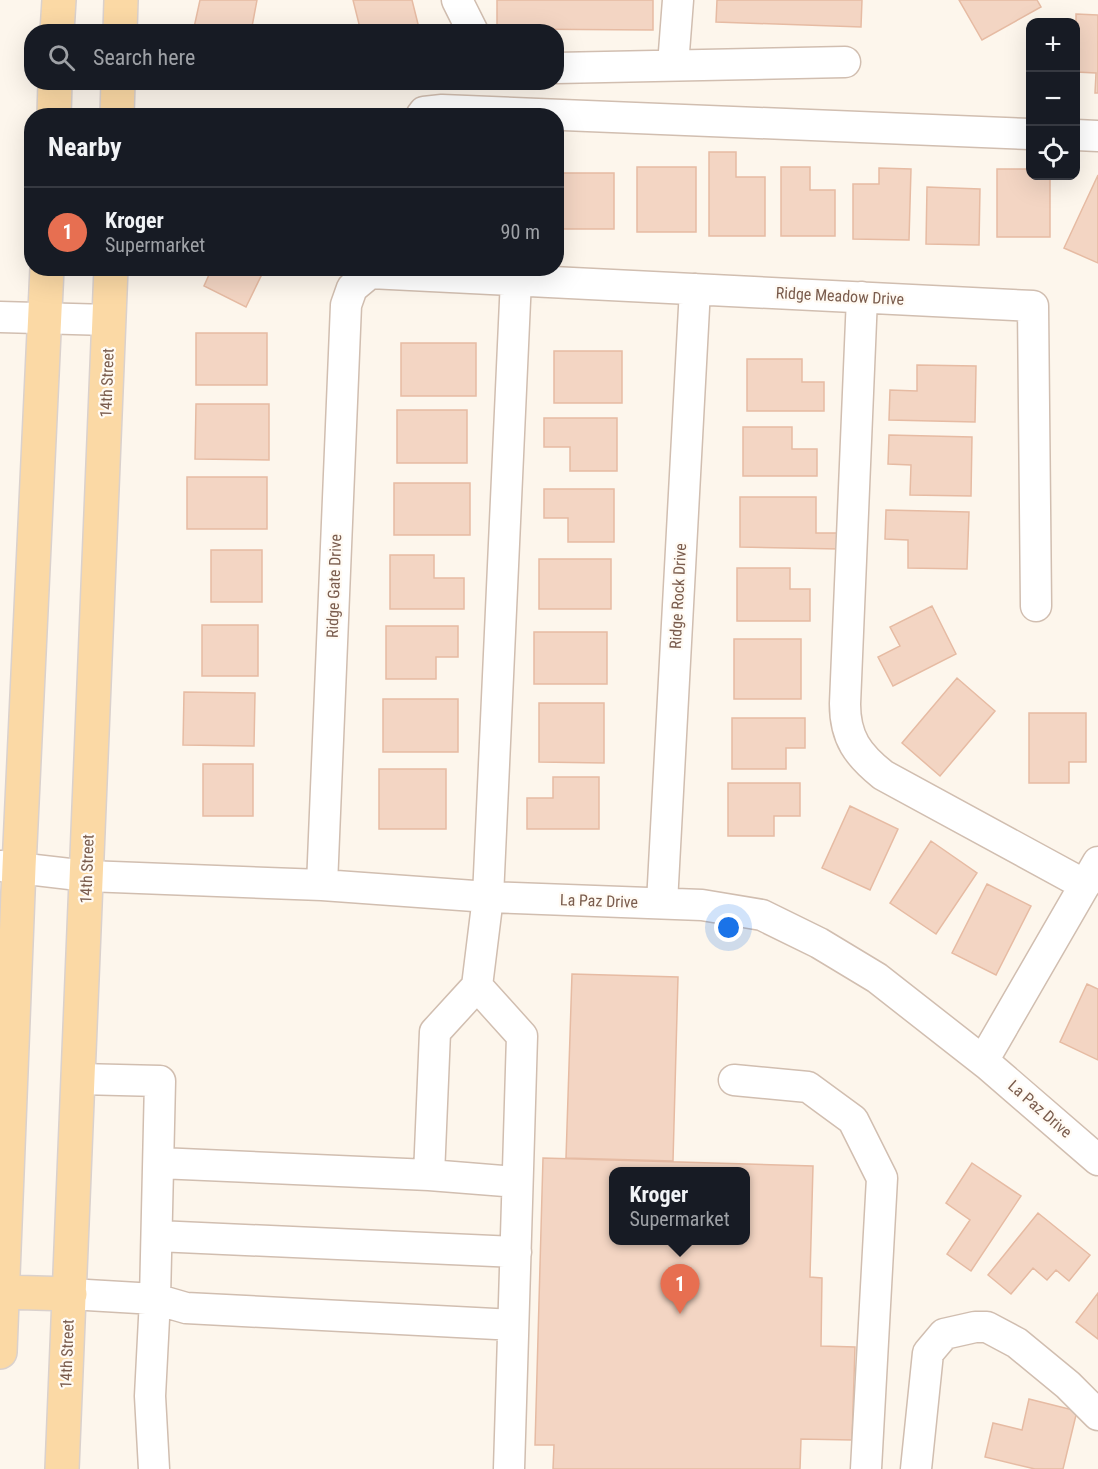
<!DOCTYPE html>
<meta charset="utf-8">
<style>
body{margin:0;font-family:"Roboto Condensed",sans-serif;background:#20242c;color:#f1f3f6}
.controls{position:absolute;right:18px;top:18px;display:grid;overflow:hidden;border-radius:12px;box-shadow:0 6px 24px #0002}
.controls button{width:54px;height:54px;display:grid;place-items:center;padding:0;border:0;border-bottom:2px solid #363941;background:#171b24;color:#f1f3f6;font:30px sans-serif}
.you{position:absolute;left:729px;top:928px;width:21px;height:21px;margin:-15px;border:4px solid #fff;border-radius:50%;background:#1a73e8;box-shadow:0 0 0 9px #1a73e833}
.badge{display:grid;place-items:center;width:39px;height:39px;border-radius:50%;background:#e76f51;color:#fff;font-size:20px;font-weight:700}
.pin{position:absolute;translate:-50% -50px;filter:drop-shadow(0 2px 3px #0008)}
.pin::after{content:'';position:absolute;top:32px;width:21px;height:18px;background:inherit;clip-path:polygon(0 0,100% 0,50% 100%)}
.popup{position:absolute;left:609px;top:1167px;width:141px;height:78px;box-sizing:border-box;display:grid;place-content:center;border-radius:12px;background:#171b24;filter:drop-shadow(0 2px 4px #0005);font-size:20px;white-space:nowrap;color:#9ea1a6}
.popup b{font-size:22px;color:#f1f3f6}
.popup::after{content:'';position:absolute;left:50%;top:100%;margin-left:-12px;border:12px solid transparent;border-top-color:#171b24}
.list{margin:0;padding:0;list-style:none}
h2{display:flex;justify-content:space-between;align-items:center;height:78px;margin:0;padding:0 24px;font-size:26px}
h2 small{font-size:20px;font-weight:400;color:#9ea1a6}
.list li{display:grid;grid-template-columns:39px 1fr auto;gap:18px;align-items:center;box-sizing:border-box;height:90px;padding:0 24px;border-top:2px solid #363941}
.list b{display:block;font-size:22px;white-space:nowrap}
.list p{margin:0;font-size:20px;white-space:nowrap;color:#9ea1a6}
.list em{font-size:20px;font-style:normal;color:#9ea1a6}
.icon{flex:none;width:33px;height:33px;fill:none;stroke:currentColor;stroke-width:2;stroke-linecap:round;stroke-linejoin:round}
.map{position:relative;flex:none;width:1098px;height:1469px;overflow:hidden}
.search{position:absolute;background:#171b24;box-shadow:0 6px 24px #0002;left:24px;top:24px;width:540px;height:66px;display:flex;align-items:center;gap:15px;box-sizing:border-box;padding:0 21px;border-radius:24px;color:#9ea1a6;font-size:22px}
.panel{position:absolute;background:#171b24;box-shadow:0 6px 24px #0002;left:24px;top:108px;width:540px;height:168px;border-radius:24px}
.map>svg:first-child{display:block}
.building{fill:#f3d5c3;stroke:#e6bba3;stroke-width:1.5;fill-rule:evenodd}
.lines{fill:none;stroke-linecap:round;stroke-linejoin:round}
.minor-casing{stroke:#d1beb0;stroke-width:33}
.major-casing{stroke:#dad1cd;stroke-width:36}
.minor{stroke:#fff;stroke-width:30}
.major{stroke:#fbd9a5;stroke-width:33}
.labels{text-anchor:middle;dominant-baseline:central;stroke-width:4.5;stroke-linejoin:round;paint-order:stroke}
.street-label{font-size:16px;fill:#7a5c4d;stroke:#fffaf3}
</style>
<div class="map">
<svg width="1098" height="1469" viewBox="0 0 1098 1469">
<rect width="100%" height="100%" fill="#fdf6ec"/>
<path class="building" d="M200,0H257L251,32H193Z
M353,0H412L420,32H361Z
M497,0H653V30L497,29Z
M717,0H862L861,27L716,22Z
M959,0H1037L1041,7L982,40Z
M1076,14L1098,15V93H1095L1096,73L1076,72Z
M709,152H736V177H765V236H709Z
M637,167H696V232H637Z
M781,167H810V190H835V236H781Z
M879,168L911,169L909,240L853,239V184H879Z
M997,169H1030V176H1050V237H997Z
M563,173H614V229H563Z
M1098,175V263L1064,248Z
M927,187L980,189L979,245L926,244Z
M212,268H265L246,307L204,286Z
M196,333H267V385H196Z
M401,343H476V396H401Z
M554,351H622V403H554Z
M747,359H802V382H824V411H747Z
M917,365L976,366L975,422L889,420L890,390L917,391Z
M196,404H269V460L195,459Z
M397,410H467V463H397Z
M544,418H617V471H570V447H544Z
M743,427H792V449H817V476H743Z
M889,435L972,437L971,496L910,495L911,465L888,464Z
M187,477H267V529H187Z
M394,483H470V535H394Z
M544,489H614V542H568V518H544Z
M740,497H816V533H839V549L740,547Z
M886,510L969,512L967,569L908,568V540L885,539Z
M211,550H262V602H211Z
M390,555H434V578H464V609H390Z
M539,559H611V609H539Z
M737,568H790V589H810V621H737Z
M932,606L956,654L893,686L878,657L900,646L890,627Z
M202,625H258V676H202Z
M386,626H458V657H436V679H386Z
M534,632H607V684H534Z
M734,639H801V699H734Z
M957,678L995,711L940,776L902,743Z
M184,692L255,693L254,746L183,745Z
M383,699H458V752H383Z
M539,703H604V763L539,762Z
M1029,713H1086V762H1069V783H1029Z
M732,718H805V748H786V769H732Z
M203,764H253V816H203Z
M379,769H446V829H379Z
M553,777H599V829H527V798H553Z
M728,783H800V816H774V836H728Z
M850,806L898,829L870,890L822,868Z
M931,841L977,873L936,934L890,903Z
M987,884L1031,906L996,975L952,953Z
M572,974L678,977L673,1161L566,1158Z
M1087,984L1098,989V1060L1060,1042Z
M543,1158L813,1166L810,1277L822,1278L821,1346L855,1347L852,1440L801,1439L800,1469H553L554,1445H535ZM614,1172H746V1240H614Z
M972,1163L1021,1196L971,1271L947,1254L970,1220L946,1203Z
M1038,1213L1090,1255L1069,1281L1056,1270L1047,1280L1033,1268L1011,1294L988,1275Z
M1098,1293V1339L1076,1322Z
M1029,1399L1077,1411L1063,1469H1035L985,1457L993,1423L1022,1430Z"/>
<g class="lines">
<g class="minor-casing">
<path id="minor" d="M457,0L473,32
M673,65L678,0
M556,68L845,62
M421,116L424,112L442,110L1030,134
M1076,135L1098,136
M862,297L845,704C845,738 858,755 883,775L1085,885
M0,317L109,320
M0,866L87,876L322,885L488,897L702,905L762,915L819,943L877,978L988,1065L1098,1160
M322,885L346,305L352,288L370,273L1033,306L1036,606
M662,903L695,289
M983,1061L1098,862
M79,1079L160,1081L155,1299L150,1396L154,1469
M734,1080L808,1087L853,1120L882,1178L866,1469
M159,1163L429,1175L435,1032L477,986
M429,1175L517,1182
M157,1236L516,1252
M70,1294L155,1299L186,1308L513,1325
M509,1469L522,1036L477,986L488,897L516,279
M916,1469L928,1353L944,1334L975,1327H987L1017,1343L1068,1385L1098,1415"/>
</g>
<g class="major-casing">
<path id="major" d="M57,32L59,0
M120,32L121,0
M54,116L55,82
M117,116L118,82
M3,1292L70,1294
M0,1352L19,867L47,268
M62,1469L111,268"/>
</g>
<use href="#minor" class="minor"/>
<use href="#major" class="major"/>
</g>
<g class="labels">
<g class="street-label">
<text transform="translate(840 296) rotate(3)">Ridge Meadow Drive</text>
<text transform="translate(107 383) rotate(-88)">14th Street</text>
<text transform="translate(334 586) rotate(-88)">Ridge Gate Drive</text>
<text transform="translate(678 596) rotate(-87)">Ridge Rock Drive</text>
<text transform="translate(87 869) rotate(-88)">14th Street</text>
<text transform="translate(599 901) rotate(2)">La Paz Drive</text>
<text transform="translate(1040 1109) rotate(41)">La Paz Drive</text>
<text transform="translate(67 1354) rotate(-88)">14th Street</text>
</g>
</g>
</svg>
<div class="controls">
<button>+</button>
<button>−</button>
<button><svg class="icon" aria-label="locate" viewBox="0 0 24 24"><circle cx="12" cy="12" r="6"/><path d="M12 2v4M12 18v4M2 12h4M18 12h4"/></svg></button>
</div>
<div class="you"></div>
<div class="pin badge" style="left:680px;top:1314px">1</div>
<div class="popup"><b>Kroger</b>Supermarket</div>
<div class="search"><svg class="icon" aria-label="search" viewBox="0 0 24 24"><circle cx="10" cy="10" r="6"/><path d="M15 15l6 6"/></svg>Search here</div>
<section class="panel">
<h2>Nearby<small></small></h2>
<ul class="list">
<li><span class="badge">1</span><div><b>Kroger</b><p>Supermarket</p></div><em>90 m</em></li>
</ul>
</section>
</div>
